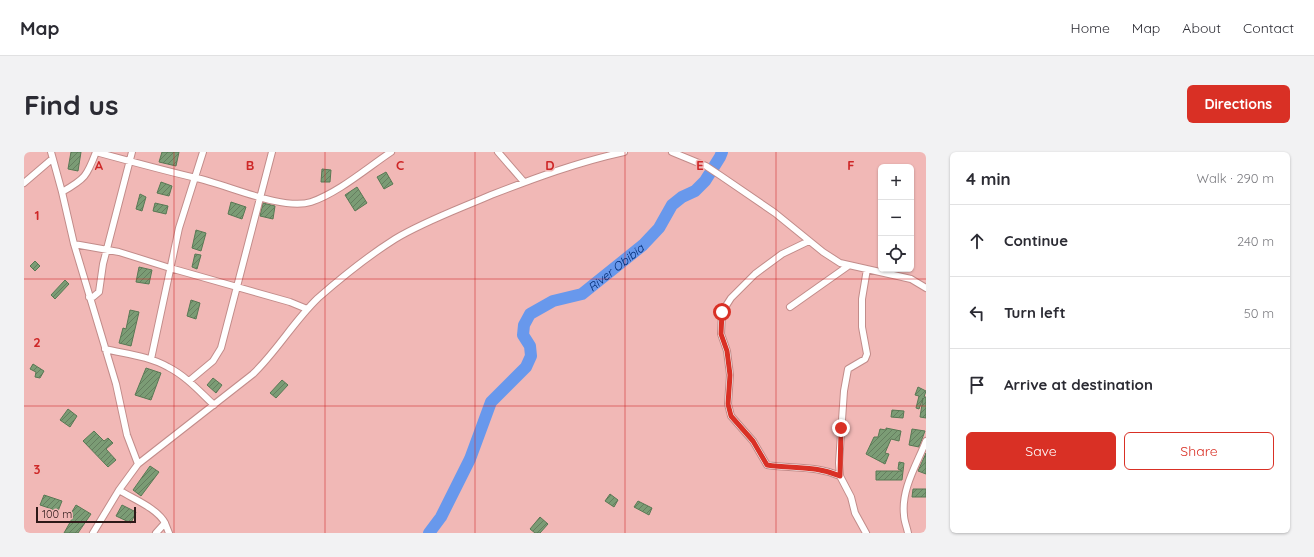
<!DOCTYPE html>
<meta charset="utf-8">
<style>
body{margin:0;font-family:Quicksand,sans-serif;background:#f2f2f3;color:#2b2b33}
.controls{position:absolute;right:12px;top:12px;display:grid;overflow:hidden;border-radius:6px;box-shadow:0 1px 3px #0004}
.controls button{width:36px;height:36px;display:grid;place-items:center;padding:0;border:0;border-bottom:1px solid #e1e1e2;background:#fff;color:#2b2b33;font:20px sans-serif}
.scale{position:absolute;left:12px;bottom:10px;width:100px;box-sizing:border-box;padding-left:4px;border:2px solid #2d1918;border-top:0;font-size:11px;line-height:14px;white-space:nowrap;color:#2d1918;-webkit-text-stroke:3px #f1b8b6;paint-order:stroke}
.stop{position:absolute;width:12px;height:12px;margin:-9px;border:3px solid #d93025;border-radius:50%;background:#fff}
.stop.end{background:#d93025;border-color:#fff;box-shadow:0 1px 4px #0008}
.list{margin:0;padding:0;list-style:none}
h2{display:flex;justify-content:space-between;align-items:center;height:52px;margin:0;padding:0 16px;font-size:17px}
h2 small{font-size:13px;font-weight:400;color:#7c7c81}
.list li{display:grid;grid-template-columns:26px 1fr auto;gap:12px;align-items:center;box-sizing:border-box;height:72px;padding:0 16px;border-top:1px solid #e1e1e2}
.list b{display:block;font-size:15px;white-space:nowrap}
.list em{font-size:13px;font-style:normal;color:#7c7c81}
.actions{display:flex;gap:8px;padding:12px 16px}
.actions a{flex:1;padding:9px 0;border:1px solid #d93025;border-radius:6px;text-align:center;font-size:14px;color:#d93025}
.actions .main{background:#d93025;color:#fff}
.icon{flex:none;width:22px;height:22px;fill:none;stroke:currentColor;stroke-width:2;stroke-linecap:round;stroke-linejoin:round}
.map{position:relative;flex:none;width:902px;height:381px;overflow:hidden;border-radius:6px}
header{display:flex;align-items:center;gap:24px;box-sizing:border-box;height:56px;padding:0 20px;background:#fff;border-bottom:1px solid #e1e1e2}
header strong{font-size:19px}
nav{display:flex;gap:22px;margin-inline-start:auto;font-size:14px}
.intro{display:flex;align-items:center;justify-content:space-between;box-sizing:border-box;height:96px;padding:0 24px}
h1{margin:0;font-size:28px}
.button{padding:10px 18px;border-radius:6px;background:#d93025;color:#fff;font-size:14px;font-weight:700}
main{display:flex;gap:24px;padding:0 24px}
aside{flex:1;background:#fff;border-radius:6px;box-shadow:0 1px 3px #0004}
.map>svg:first-child{display:block}
.lines{fill:none;stroke-linecap:round;stroke-linejoin:round}
.river{stroke:#6898ec;stroke-width:12}
.building{fill:url(#building-hatch);stroke:#597854}
.street-casing{stroke:#c28c8a;stroke-width:8}
.street{stroke:#fff;stroke-width:6}
.route{stroke:#d93025;stroke-width:5}
.grid{fill:none;stroke:#ce2727;stroke-width:1;stroke-opacity:0.55}
.labels{text-anchor:middle;dominant-baseline:central;stroke-width:3;stroke-linejoin:round;paint-order:stroke}
.water-label{font-size:12px;font-style:italic;fill:#022b73;stroke:#f1b8b6}
.grid-label{font-size:13px;text-anchor:middle;font-weight:bold;fill:#ce2727;stroke:#f1b8b6;stroke-width:3;stroke-linejoin:round;paint-order:stroke}
</style>
<header>
<strong>Map</strong>
<nav><a>Home</a><a>Map</a><a>About</a><a>Contact</a></nav>
</header>
<div class="intro"><h1>Find us</h1><a class="button">Directions</a></div>
<main>
<div class="map">
<svg width="902" height="381" viewBox="0 0 902 381">
<defs>
<pattern id="building-hatch" width="6" height="6" patternUnits="userSpaceOnUse"><rect width="6" height="6" fill="#7b9c75"/><path d="M-1 1l2-2M0 6l6-6M5 7l2-2" fill="none" stroke="#657e5f"/></pattern>
</defs>
<rect width="100%" height="100%" fill="#f1b8b6"/>
<g class="lines">
<path class="river" id="s1" d="M405,381L417,365L446,307L467,250L502,215L507,204L506,194L499,183L500,173L506,162L529,149L558,142L619,93L635,76L648,53L658,45L671,39L681,29L696,5L698,0"/>
</g>
<path class="building" d="M47,0H57L54,19L44,17Z
M138,0H155L152,14L135,10Z
M298,17L307,18L306,30H297Z
M362,20L369,32L360,37L353,25Z
M137,30L148,34L145,44L133,41Z
M333,35L343,51L331,59L321,43Z
M116,42L122,45L118,59L112,57Z
M207,50L222,55L218,67L204,62Z
M131,51L144,54L142,62L129,59Z
M239,51L251,54L249,67L236,64Z
M172,78L182,81L177,99L168,96Z
M171,102L177,103L173,117L168,115Z
M11,109L16,114L11,119L6,114Z
M115,115L128,118L125,132L112,130Z
M41,128L45,132L31,147L27,143Z
M167,148L176,151L172,167L163,164Z
M106,158L115,160L107,194L95,191L99,176L102,177Z
M9,212L20,219L16,226L11,225L12,220L6,217Z
M122,216L137,221L127,248L111,243Z
M189,226L198,233L192,241L183,233Z
M258,228L264,233L252,246L246,241Z
M894,235L902,239L900,245H902V266L896,265L899,246L895,257L892,256L895,244L891,243Z
M44,257L53,264L46,275L36,268Z
M868,258L880,259L879,266L867,265Z
M862,276L877,279L875,289L867,287L861,301L865,302L861,312L842,302L850,285H854L856,277L862,278Z
M888,277L901,279L895,295L885,293Z
M70,279L80,289L84,286L89,291L82,297L92,308L84,315L59,289Z
M902,301V322L894,319Z
M875,310L880,311L878,328H852V319H878L874,317Z
M126,314L135,320L117,344L109,338Z
M889,337H902V345H888Z
M586,342L594,348L590,355L581,349Z
M20,343L38,349L34,359L16,353Z
M614,349L628,356L625,363L610,355Z
M52,353L67,362L54,381H40L49,365L46,363Z
M98,353L112,360L107,371L92,364Z
M516,365L524,372L516,381H511L506,377Z"/>
<g class="lines">
<g class="street-casing">
<path id="street" d="M27,0L38,40L50,92L92,232L103,283L114,312
M72,0C105,9 138,18 172,26C202,32 258,59 287,50C314,41 343,16 367,0
M474,0L500,30
M648,0L682,14L697,24L751,61L799,100L816,111L887,127L902,136
M0,31L28,7
M38,40C61,27 63,24 72,0
M785,89L758,102L731,122L707,146L698,160L697,182L703,199L706,223L704,252L707,264L729,289L743,313C769,317 791,313 816,324
M50,92L95,100L146,116L266,150L283,157
M65,145H69L75,140L79,112L108,0
M766,155L824,114
M81,197C102,202 125,204 144,215C162,224 176,240 190,253
M127,207L155,76L179,0
M165,229L189,209L197,196L248,0
M95,338C109,347 133,356 141,371L132,381
M141,371L145,381
M69,381L95,338L114,312L229,222C253,199 270,169 294,146C318,125 344,104 371,87C401,69 435,57 467,43C511,26 554,10 600,0
M842,381L831,361L827,345L816,324L815,311L820,239L824,217L841,207L843,202L838,175V147L843,117
M884,381C883,375 880,369 880,363C877,337 893,312 902,289"/>
</g>
<use href="#street" class="street"/>
</g>
<g class="lines">
<path class="route" d="M698,160L697,182L703,199L706,223L704,252L707,264L729,289L743,313C769,317 791,313 816,324L817,276"/>
</g>
<path class="grid" d="M150,0V381M301,0V381M451,0V381M601,0V381M752,0V381M0,127H902M0,254H902"/>
<g class="labels">
<g class="water-label">
<text stroke="none"><textPath href="#s1" startOffset="352">River Obibia</textPath></text>
</g>
</g>
<g class="grid-label">
<text x="75" y="18">A</text>
<text x="226" y="18">B</text>
<text x="376" y="18">C</text>
<text x="526" y="18">D</text>
<text x="676" y="18">E</text>
<text x="827" y="18">F</text>
<text x="13" y="68">1</text>
<text x="13" y="195">2</text>
<text x="13" y="322">3</text>
</g>
</svg>
<div class="controls">
<button>+</button>
<button>−</button>
<button><svg class="icon" aria-label="locate" viewBox="0 0 24 24"><circle cx="12" cy="12" r="6"/><path d="M12 2v4M12 18v4M2 12h4M18 12h4"/></svg></button>
</div>
<div class="scale">100 m</div>
<div class="stop" style="left:698px;top:160px"></div>
<div class="stop end" style="left:817px;top:276px"></div>
</div>
<aside>
<h2>4 min<small>Walk · 290 m</small></h2>
<ul class="list">
<li><svg class="icon" aria-label="ahead" viewBox="0 0 24 24"><path d="M12 20V5M6 11l6-6 6 6"/></svg><div><b>Continue</b></div><em>240 m</em></li>
<li><svg class="icon" aria-label="left" viewBox="0 0 24 24"><path d="M17 20v-9H6M10 6l-5 5 5 5"/></svg><div><b>Turn left</b></div><em>50 m</em></li>
<li><svg class="icon" aria-label="arrive" viewBox="0 0 24 24"><path d="M6 21V4h12l-3 4 3 4H6"/></svg><div><b>Arrive at destination</b></div></li>
</ul>
<div class="actions"><a class="main">Save</a><a>Share</a></div>
</aside>
</main>
